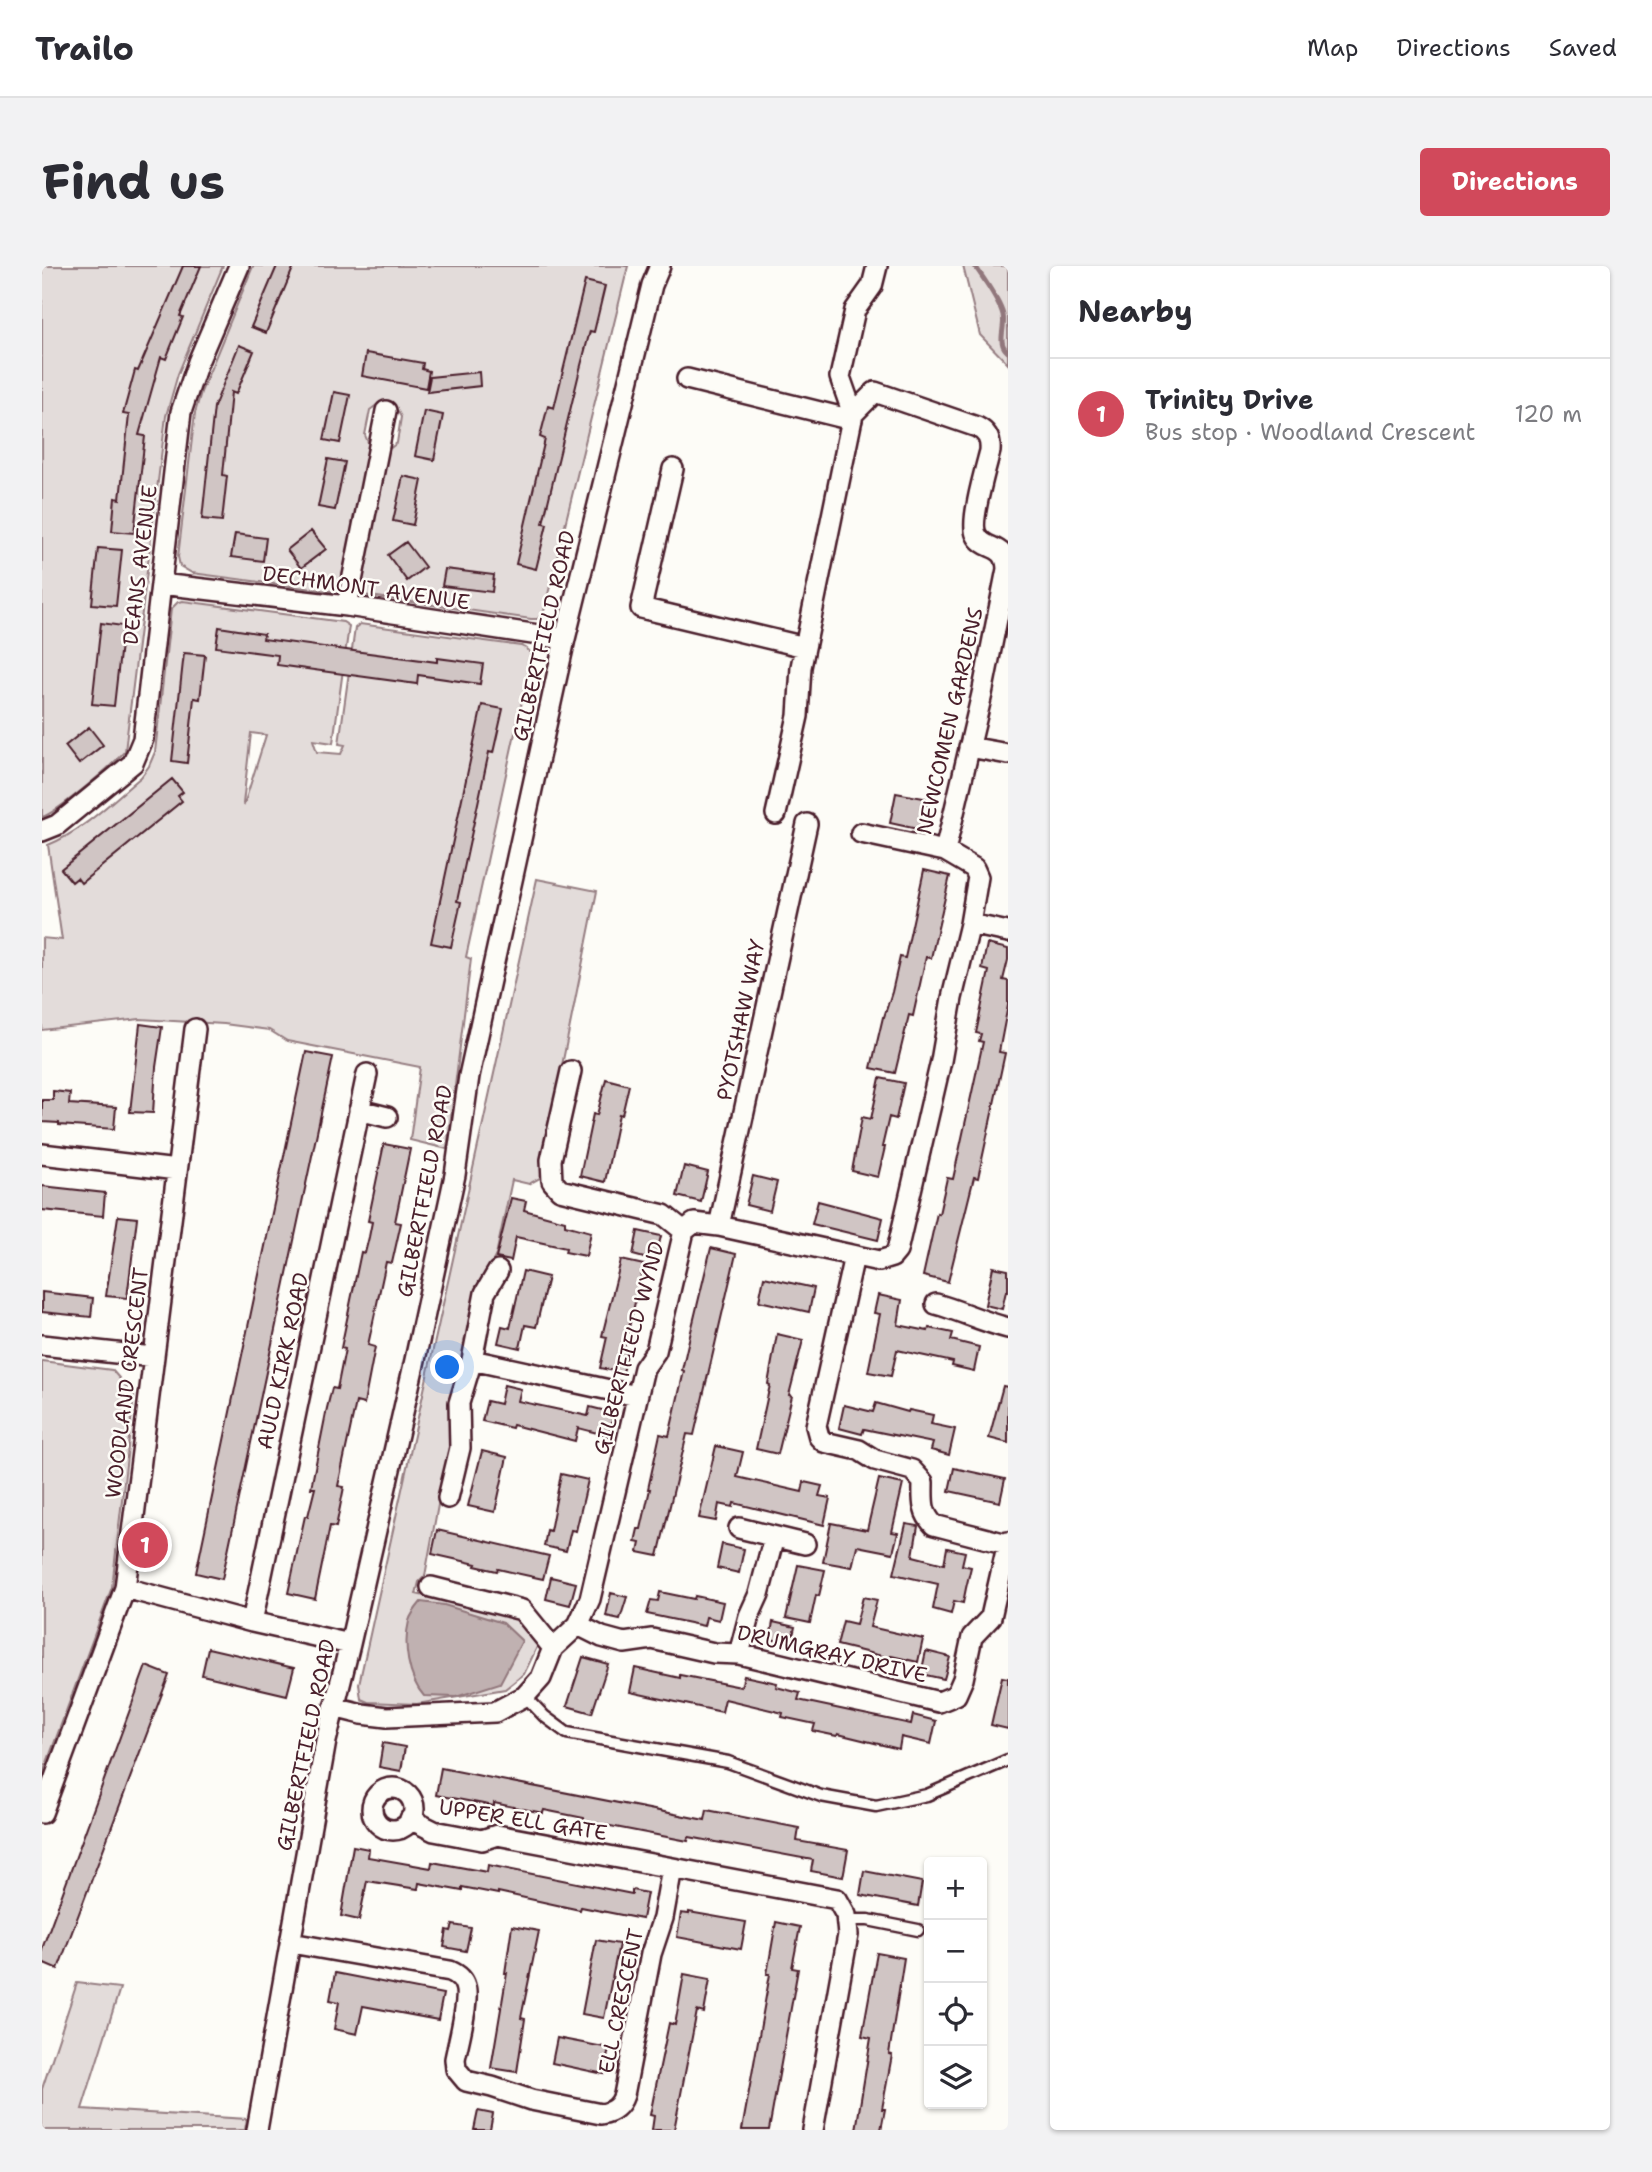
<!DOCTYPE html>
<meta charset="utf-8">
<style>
body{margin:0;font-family:"Shantell Sans",sans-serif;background:#f2f2f3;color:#2b2b33}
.controls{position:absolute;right:21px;bottom:21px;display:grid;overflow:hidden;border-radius:7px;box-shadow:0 2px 5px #0004}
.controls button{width:63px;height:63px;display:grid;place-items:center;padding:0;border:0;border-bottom:2px solid #e1e1e2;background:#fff;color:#2b2b33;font:35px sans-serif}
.you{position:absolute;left:406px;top:1102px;width:24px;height:24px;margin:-18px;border:5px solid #fff;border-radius:50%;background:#1a73e8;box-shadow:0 0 0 10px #1a73e833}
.badge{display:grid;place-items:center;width:46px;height:46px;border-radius:50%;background:#d1495b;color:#fff;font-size:23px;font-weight:700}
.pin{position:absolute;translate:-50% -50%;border:4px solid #fff;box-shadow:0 2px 7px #0006}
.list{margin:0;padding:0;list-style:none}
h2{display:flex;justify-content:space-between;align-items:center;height:91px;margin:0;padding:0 28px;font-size:30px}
h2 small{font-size:23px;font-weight:400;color:#7c7c81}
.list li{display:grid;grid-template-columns:46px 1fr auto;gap:21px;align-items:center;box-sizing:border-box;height:112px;padding:0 28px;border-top:2px solid #e1e1e2}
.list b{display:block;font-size:26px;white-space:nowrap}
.list p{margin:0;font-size:23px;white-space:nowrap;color:#7c7c81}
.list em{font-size:23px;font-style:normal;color:#7c7c81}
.icon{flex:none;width:38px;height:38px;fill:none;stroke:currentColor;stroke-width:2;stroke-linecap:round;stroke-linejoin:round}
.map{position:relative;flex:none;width:966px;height:1864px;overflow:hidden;border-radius:7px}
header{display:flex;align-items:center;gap:42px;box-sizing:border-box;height:98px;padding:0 35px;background:#fff;border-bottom:2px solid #e1e1e2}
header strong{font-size:33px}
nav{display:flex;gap:38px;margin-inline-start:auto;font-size:24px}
.intro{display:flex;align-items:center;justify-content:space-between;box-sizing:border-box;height:168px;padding:0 42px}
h1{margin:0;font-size:49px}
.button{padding:18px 32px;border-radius:7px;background:#d1495b;color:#fff;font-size:24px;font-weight:700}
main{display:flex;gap:42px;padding:0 42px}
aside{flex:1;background:#fff;border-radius:7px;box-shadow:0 2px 5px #0004}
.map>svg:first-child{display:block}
.green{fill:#e3dcda;stroke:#967e82;stroke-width:2;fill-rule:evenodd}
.water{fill:#c0b1b1;stroke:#91777b;stroke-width:2}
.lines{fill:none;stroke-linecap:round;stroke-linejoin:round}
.stream{stroke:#91777b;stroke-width:5}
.building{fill:#d0c5c4;stroke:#4a1f2b;stroke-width:2}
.lane-casing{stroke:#4a1f2b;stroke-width:15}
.street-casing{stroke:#4a1f2b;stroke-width:24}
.lane{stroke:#fdfcf7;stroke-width:10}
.street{stroke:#fdfcf7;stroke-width:19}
.labels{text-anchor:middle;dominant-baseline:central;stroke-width:5;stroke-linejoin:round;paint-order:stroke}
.street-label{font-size:21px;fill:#4a1f2b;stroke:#fdfcf7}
</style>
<header>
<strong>Trailo</strong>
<nav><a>Map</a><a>Directions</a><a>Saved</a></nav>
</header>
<div class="intro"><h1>Find us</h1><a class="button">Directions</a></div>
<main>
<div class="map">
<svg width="966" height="1864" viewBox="0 0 966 1864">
<rect width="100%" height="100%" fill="#fdfcf7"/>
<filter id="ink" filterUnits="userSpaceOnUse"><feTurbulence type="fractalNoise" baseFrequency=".0143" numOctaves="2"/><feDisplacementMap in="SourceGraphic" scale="14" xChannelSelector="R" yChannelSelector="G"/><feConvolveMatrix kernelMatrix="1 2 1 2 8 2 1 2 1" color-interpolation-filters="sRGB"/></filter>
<g filter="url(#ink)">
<path class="green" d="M0,0H181L136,108L124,150L83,485C72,498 15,547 0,551Z
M211,0H586L501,349L495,353H489L321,329L319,326V314L346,184L355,177L359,151L352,138L340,135L328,144L323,169L327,179L298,321L292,325H286L150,307L138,300L136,291L153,147L159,126Z
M921,0H966V98L938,69Z
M141,335L301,356L307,360L291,477L271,474L275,486L299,488L303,479L297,478L313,362L318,358L479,380C486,382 490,387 489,394L424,691L429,693L405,883L368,874L378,801L245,775L227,764L182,758L98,753L0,764V672L20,674L6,579C41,565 70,535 99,511L107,500L113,486L129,343L136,336ZM209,467L224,469L202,539L201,538Z
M495,613L555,625L501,894L500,911L487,918L470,914L454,989C446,1003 449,1008 437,1021L411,1132L413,1170L396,1239L383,1310L377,1316L374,1328L479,1353L497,1377L482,1408L463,1423L375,1438L326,1436L319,1433L317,1418Z
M0,1095L70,1104L92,1129L70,1321L0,1510Z
M35,1717L78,1722L40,1843L205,1853L203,1864H0V1823Z"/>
<path class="water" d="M379,1336L402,1339L461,1357L480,1375L458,1417L414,1431L382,1430C366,1412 361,1379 367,1355C369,1348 374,1342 379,1336Z"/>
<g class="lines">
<path class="stream" d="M933,0C941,12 958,35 961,49C964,63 954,76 966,86"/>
</g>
<path class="building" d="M141,0H159L138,50L141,51L124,93L119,91L97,169L103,170L92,267L70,265L73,232L78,233L87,149L81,148L93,104L96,105Z
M235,0H252L224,67L209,61Z
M543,15L563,20L552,66L548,65L538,103L501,257L505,258L494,303L474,298L503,173L498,171L506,140L512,142Z
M197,79L212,85L194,128L189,126L181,209L185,210L180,255L160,253L172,141Z
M324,87L381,97L380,103L387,105L384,122L320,110Z
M437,106L438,120L385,126L388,111Z
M292,126L308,129L298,177L282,174Z
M382,145L401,149L392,194L373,190Z
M286,193L303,196L293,244L276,241Z
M361,210L380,214L371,259L351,255Z
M269,265L284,283L259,302L245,284Z
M193,268L224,272L221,295L189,291Z
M364,276L383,301L365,315L346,289Z
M56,282L80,284L74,340L50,338Z
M403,303L452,309L450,326L400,320Z
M59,357L81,360L72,440L50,438Z
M177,361L222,368L221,373L395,396V392L441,398L438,418L376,409L375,418L235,399L236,389L174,381Z
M142,387L163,389L158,433L152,432L145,497L130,495Z
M440,439L461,443L451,487L447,486L415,635L419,636L409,681L389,677Z
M47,461L61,479L37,498L23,480Z
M130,513L141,526L136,530L140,535L39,617L35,612L30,616L19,603Z
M854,527L887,533L880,564L848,557Z
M882,604L908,610L889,692L884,691L871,750L867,749L853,807L829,802L841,751H842L850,726L858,691L863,692Z
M945,678L966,683V694L961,714L966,715V739L957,786L963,787L936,912L932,911L906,1016L881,1010L895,947L897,948L905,912L911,913L941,776L937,775L939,768L934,767L947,705L940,703Z
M98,758L120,761L114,801L111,847L88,846Z
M264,786L291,791L180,1313L154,1307Z
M838,812L862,817L854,853L847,851L840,881H843L836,911L810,905L820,851L829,853Z
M564,813L587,819L580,849L577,848L563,916L538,910L551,848L555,849Z
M11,825L28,827L27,838L74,841L72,863L17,859V857L0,856V834H11Z
M342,878L368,883L353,956L359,957L350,997L344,996L326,1079L333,1081L322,1138L314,1136L296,1220L302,1221L294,1261L288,1260L273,1333L246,1327L263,1250H266L273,1222H269L285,1142L290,1122L295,1123L303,1083L299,1082L319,986L323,987L327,971L330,956L326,955Z
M642,900L666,906L659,936L635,930Z
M711,910L735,916L728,945L704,939Z
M0,920L63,927L61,950L0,944Z
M469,932L484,935L482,944L523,955V959L549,966L544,990L523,986L524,982L474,971L469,995L454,992Z
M776,935L841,952L836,974L770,958Z
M76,950L95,952L85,1032L64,1030Z
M596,965L619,970L613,995L591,989Z
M669,982L694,988L652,1169L645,1168L616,1290L596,1286L598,1277L593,1276L596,1263H599L608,1223H606L618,1168L627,1170L642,1105L640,1104L645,1082Z
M579,994L602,999L582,1082L586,1083L581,1107L558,1102L565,1071L560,1070Z
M951,1001L966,1004V1025H964L960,1043L943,1039Z
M481,1005L506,1011L494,1061L483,1059L478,1082L456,1077L460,1060L468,1062Z
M722,1011L772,1022L767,1046L717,1035Z
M0,1026L51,1032L49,1051L0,1046Z
M836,1029L860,1034L856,1059L886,1065L887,1062L911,1067L909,1074L937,1081L932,1105L910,1100L911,1096L855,1084L849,1110L826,1106L838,1048L832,1047Z
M735,1068L761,1074L747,1129L750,1130L736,1188L714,1183L728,1119L726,1118Z
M462,1119L479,1123L476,1135L546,1150L548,1141L572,1147L567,1170L536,1162L533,1175L471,1159L470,1162L440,1155L445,1135L458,1138Z
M961,1120L966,1121V1177L947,1172Z
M834,1137L866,1146L867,1144L891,1149L889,1158L913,1163L907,1189L889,1184L891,1177L822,1163L820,1168L797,1162L802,1139L831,1146Z
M674,1180L701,1186L695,1211L760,1226L762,1216L780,1220L777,1230L788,1232L782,1259L692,1237L691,1241L677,1238L674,1255L657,1252Z
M440,1185L465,1191L453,1246L426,1240Z
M912,1202L963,1213L958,1236L907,1225Z
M519,1208L546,1214L534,1265L529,1264L524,1285L502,1280L505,1264L508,1265Z
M837,1213L861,1218L850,1266L856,1267L851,1287L815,1280L810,1301L781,1296L789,1257L825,1264Z
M864,1258L876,1260L871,1290L902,1298L905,1282L923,1286L920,1299L929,1301L924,1322L921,1337L912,1335L909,1348L891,1343L896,1318L852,1308Z
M395,1264L507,1290L501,1313L456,1303L455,1305L433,1300L434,1298L390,1288Z
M680,1278L702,1283L697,1307L675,1302Z
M756,1299L783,1304L777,1330L774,1329L768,1357L744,1352Z
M509,1311L534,1317L528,1339L504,1333Z
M618,1326L652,1333L653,1330L681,1336L677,1354L664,1351L662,1360L605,1348L609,1334L616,1335Z
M569,1327L585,1331L578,1353L564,1350Z
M821,1331L835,1334L828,1361L881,1373L876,1396L849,1390L848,1392L795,1379L801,1355L814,1358Z
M731,1356L753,1361L749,1378L728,1373Z
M166,1382L252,1402L245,1429L160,1409Z
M884,1385L908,1391L902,1413L879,1408Z
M541,1391L566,1398L550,1447L525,1440Z
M104,1400L127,1409L16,1703L0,1696V1683Z
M593,1402L638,1412V1409L699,1421L702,1410L735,1417L734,1421L758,1427L756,1434L869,1458L871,1449L894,1455L889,1478L859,1471L857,1483L796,1468L795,1470L771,1465L773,1458L740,1451L741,1447L683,1433L680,1446L588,1426Z
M960,1411L966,1412V1463L949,1459Z
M341,1477L363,1481L359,1505L337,1501Z
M399,1502L663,1554L665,1544L757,1562L755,1575L806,1584L801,1611L769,1605L771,1594L647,1571L646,1575L542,1555V1552L502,1544L501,1547L452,1537V1540L394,1529Z
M311,1580L327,1583L326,1591L389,1602L390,1596L445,1606L446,1599L590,1628V1624L605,1627L600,1653L539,1641L538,1644L456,1626V1628L420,1621V1625L377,1617L376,1623L325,1615L317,1654L299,1650Z
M822,1605L880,1616L876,1640L818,1629Z
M647,1646L704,1656L699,1683L635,1671L639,1647L647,1648Z
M734,1656L758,1661L750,1702L756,1703L727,1864H700L728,1708H725Z
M411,1659L429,1662L424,1685L402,1681L405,1664L409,1665Z
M470,1660L497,1665L479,1752L483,1753L475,1806L449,1802L465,1707H463Z
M554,1674L577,1678L562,1752L540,1748Z
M835,1687L862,1692L847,1788L850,1789L840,1843H843L839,1864H814L829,1772L820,1770Z
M293,1707L401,1728L396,1754L321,1740L315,1768L292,1763L297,1736L288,1734Z
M642,1708L668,1713L662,1747L655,1745L632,1864H610L612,1850L608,1849L611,1834L627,1757L633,1759Z
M515,1772L567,1782L562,1808L510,1797Z
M436,1845L451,1848L448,1864H432Z"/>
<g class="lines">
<g class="lane-casing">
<path id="lane" d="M483,1430L502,1450L525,1467L686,1496L779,1530L834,1540L885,1529L966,1494
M804,1654H826L876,1664"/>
</g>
<g class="street-casing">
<path id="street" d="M645,113L810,154
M811,148L833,126L935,161C945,166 949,173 948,185C944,201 928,255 934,268C942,286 964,276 965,303L940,428L903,585
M631,203L599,342L763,381
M119,318L305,340L523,373
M305,340L344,145
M927,481L966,488
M734,548L756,450L759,401L811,148L798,111L813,44L830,20L835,0
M0,565L15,559L91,497L101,473L139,146L156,96L197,0
M928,658L966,666
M529,805L509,894L510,915L518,924L622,949L642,965
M317,844L345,851
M0,888L135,904
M677,960L765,558
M812,990L774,1160L777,1171L782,1176L817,1184L833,1194L870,1204L881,1216C881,1233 879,1246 892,1259L965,1278
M894,1038C919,1045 941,1056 966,1062
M0,1079L111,1091
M430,1094L595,1130
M406,1232L418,1182L417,1137L430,1094L443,1027L456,1005
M697,1262L763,1278
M389,1321L480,1344L511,1382
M83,1322L210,1356L308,1378
M210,1356L325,808
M536,1359L560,1371L582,1377L610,1373L672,1387L697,1388L897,1436L914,1429L921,1413L930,1371L949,1351L966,1276
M697,1388L707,1350L717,1328L732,1271
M292,1441L320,1448L345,1451L453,1446L483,1430L499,1412L511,1382L536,1359L548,1333L602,1102L614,1085L642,965L652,957L677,960L837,995L850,991L855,985L899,795L910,732L928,658L936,611L932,602L903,585L819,567
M330 1543a21 21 0 1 1 42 0a21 21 0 1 1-42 0Z
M0,1547L83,1322L153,763
M368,1553L392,1565L440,1574L455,1569L795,1633L804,1649L806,1669L771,1864
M249,1677L408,1705C415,1708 421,1712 423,1720C428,1733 416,1777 413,1793L414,1803L424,1815L450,1821L489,1834L559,1848C571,1846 578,1841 582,1829L609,1688L621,1652L630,1602
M215,1864L284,1475L308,1378L373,1094L413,909L427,810L523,373L610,19L618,0"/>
</g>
<use href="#lane" class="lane"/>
<use href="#street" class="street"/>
</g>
</g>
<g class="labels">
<g class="street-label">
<text transform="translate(98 299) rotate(-83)">DEANS AVENUE</text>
<text transform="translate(324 322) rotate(8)">DECHMONT AVENUE</text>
<text transform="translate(502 370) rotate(-77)">GILBERTFIELD ROAD</text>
<text transform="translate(908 455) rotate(-77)">NEWCOMEN GARDENS</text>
<text transform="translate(699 754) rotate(-78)">PYOTSHAW WAY</text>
<text transform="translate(383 925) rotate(-79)">GILBERTFIELD ROAD</text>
<text transform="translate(587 1082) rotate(-75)">GILBERTFIELD WYND</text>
<text transform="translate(241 1095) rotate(-78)">AULD KIRK ROAD</text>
<text transform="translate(85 1117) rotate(-83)">WOODLAND CRESCENT</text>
<text transform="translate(790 1388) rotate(13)">DRUMGRAY DRIVE</text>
<text transform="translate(264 1479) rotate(-78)">GILBERTFIELD ROAD</text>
<text transform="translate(481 1554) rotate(9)">UPPER ELL GATE</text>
<text transform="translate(579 1735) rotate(-78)">ELL CRESCENT</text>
</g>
</g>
</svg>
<div class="controls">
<button>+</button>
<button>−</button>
<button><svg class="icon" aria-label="locate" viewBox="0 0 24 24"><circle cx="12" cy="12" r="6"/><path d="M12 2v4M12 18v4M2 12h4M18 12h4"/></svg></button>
<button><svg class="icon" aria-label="layers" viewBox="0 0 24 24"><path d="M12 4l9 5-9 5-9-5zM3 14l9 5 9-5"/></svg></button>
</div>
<div class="you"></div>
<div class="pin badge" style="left:103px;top:1279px">1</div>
</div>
<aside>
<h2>Nearby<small></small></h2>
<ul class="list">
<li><span class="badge">1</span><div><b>Trinity Drive</b><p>Bus stop · Woodland Crescent</p></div><em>120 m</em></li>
</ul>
</aside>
</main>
